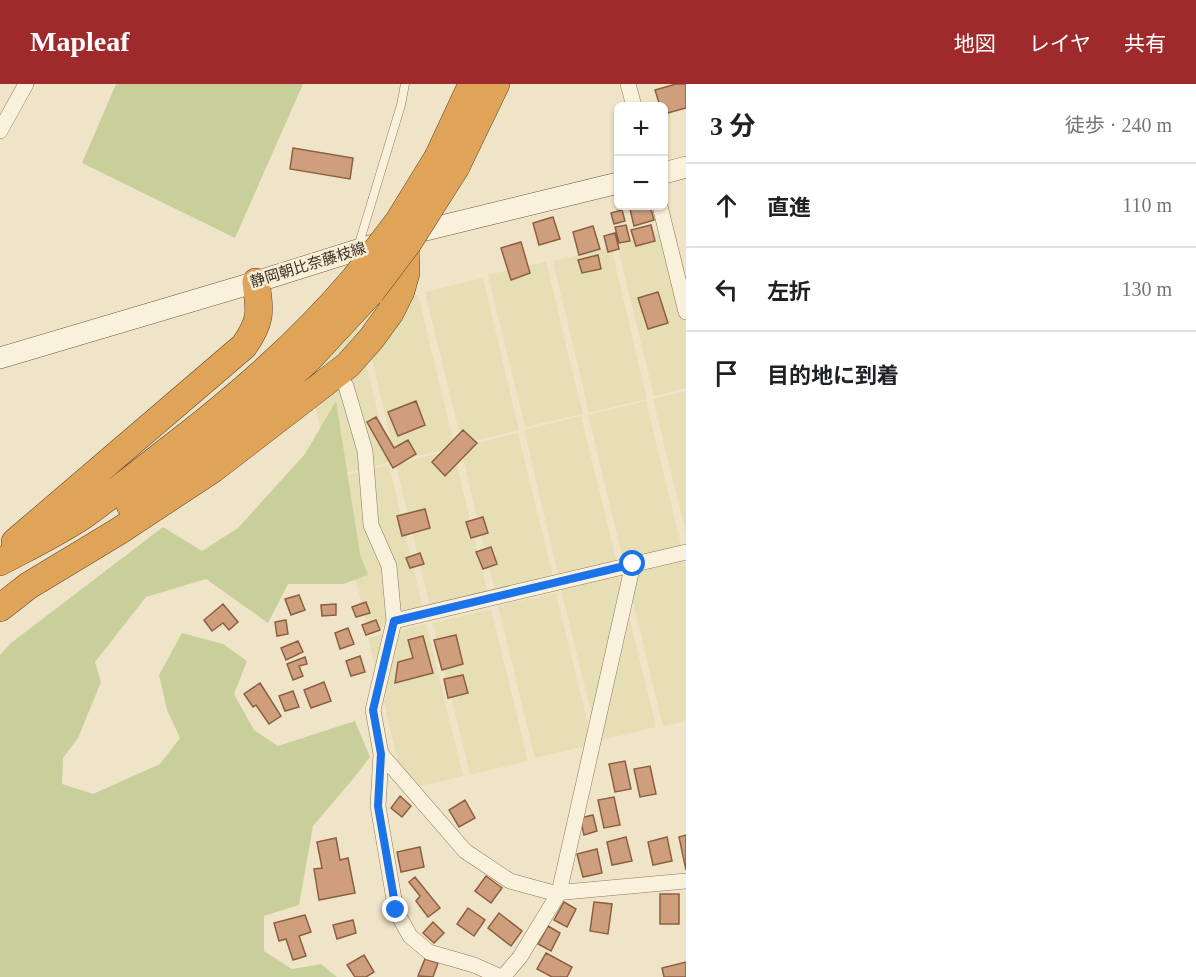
<!DOCTYPE html>
<html lang="ja">
<meta charset="utf-8">
<style>
body{margin:0;font-family:"Times New Roman","Noto Sans JP",serif;background:#f6f6f6;color:#202124}
.controls{position:absolute;right:18px;top:18px;display:grid;overflow:hidden;border-radius:9px;box-shadow:0 2px 4px #0004}
.controls button{width:54px;height:54px;display:grid;place-items:center;padding:0;border:0;border-bottom:2px solid #e0e0e0;background:#fff;color:#202124;font:30px sans-serif}
.stop{position:absolute;width:18px;height:18px;margin:-14px;border:4px solid #1a73e8;border-radius:50%;background:#fff}
.stop.end{background:#1a73e8;border-color:#fff;box-shadow:0 2px 6px #0008}
.list{margin:0;padding:0;list-style:none}
h2{display:flex;justify-content:space-between;align-items:center;height:78px;margin:0;padding:0 24px;font-size:26px}
h2 small{font-size:20px;font-weight:400;color:#757577}
.list li{display:grid;grid-template-columns:39px 1fr auto;gap:18px;align-items:center;box-sizing:border-box;height:84px;padding:0 24px;border-top:2px solid #e0e0e0}
.list b{display:block;font-size:22px;white-space:nowrap}
.list em{font-size:20px;font-style:normal;color:#757577}
.icon{flex:none;width:33px;height:33px;fill:none;stroke:currentColor;stroke-width:2;stroke-linecap:round;stroke-linejoin:round}
.map{position:relative;flex:none;width:686px;height:893px;overflow:hidden}
header{display:flex;align-items:center;gap:36px;box-sizing:border-box;height:84px;padding:0 30px;background:#9e2a2b;color:#fff}
header strong{font-size:28px}
nav{display:flex;gap:33px;margin-inline-start:auto;font-size:21px}
main{display:flex}
aside{flex:1;background:#fff}
.map>svg:first-child{display:block}
.farmland{fill:#e6deb5}
.green{fill:#c9cf9b}
.building{fill:#cf9f7d;stroke:#8d5f41;stroke-width:1.5}
.lines{fill:none;stroke-linecap:round;stroke-linejoin:round}
.lane-casing{stroke:#8d765c;stroke-width:9}
.street-casing{stroke:#8d765c;stroke-width:16}
.secondary-casing{stroke:#6f573f;stroke-width:22}
.highway-casing{stroke:#5b4430;stroke-width:28}
.lane{stroke:#faf1dc;stroke-width:8}
.street{stroke:#faf1dc;stroke-width:15}
.secondary{stroke:#faf1dc;stroke-width:21}
.highway{stroke:#e0a458;stroke-width:27}
.highway-bridge-casing{stroke:#5b4430;stroke-width:28;stroke-linecap:butt}
.highway-bridge{stroke:#e0a458;stroke-width:27}
.route{stroke:#1a73e8;stroke-width:8}
.labels{text-anchor:middle;dominant-baseline:central;stroke-width:5;stroke-linejoin:round;paint-order:stroke}
.street-label{font-size:15px;fill:#3d2e20;stroke:#f7eed8}
</style>
<header>
<strong>Mapleaf</strong>
<nav><a>地図</a><a>レイヤ</a><a>共有</a></nav>
</header>
<main>
<div class="map">
<svg width="686" height="893" viewBox="0 0 686 893">
<rect width="100%" height="100%" fill="#f0e4c8"/>
<path class="farmland" d="M675,146L686,190V304L654,312L617,160Z
M611,163L647,315L589,329L553,177Z
M546,178L583,330L525,343L488,191Z
M483,194L519,346L462,360L425,208Z
M418,211L455,363L396,377L360,225Z
M353,226L390,378L332,392L295,240Z
M686,307V450L653,315Z
M646,317L683,469L625,483L588,331Z
M581,332L618,484L560,498L524,346Z
M518,349L555,501L497,515L460,363Z
M453,366L490,518L432,532L396,380Z
M389,381L425,533L368,546L331,395Z
M684,477L686,486V637L663,642L626,490Z
M619,491L656,643L598,657L561,505Z
M556,509L593,660L535,674L498,522Z
M491,525L528,677L470,691L433,539Z
M426,540L463,692L405,706L368,554Z"/>
<path class="green" d="M116,0H303L235,154L82,79Z
M336,317L360,470L368,491L343,500H288L268,539L206,495L146,513L95,578L101,598L78,654L63,674L62,700L93,710L160,680L180,654L167,626L159,591L182,549L223,560L247,577L234,610L254,646L278,662L355,637L370,673L353,695L313,742L299,821L264,832V867L292,885L321,880L337,893H0V571L11,559L163,443L202,467L238,444L305,370Z"/>
<path class="building" d="M676,0H686V24L664,30V22H660L655,6Z
M293,64L353,74L350,95L290,85Z
M645,122H650L654,136L634,142L630,125Z
M622,126L625,137L614,140L611,129Z
M553,133L560,155L539,161L533,139Z
M626,141L630,157L619,159L615,143Z
M651,141L655,157L636,162L631,146Z
M593,142L600,165L579,171L573,148Z
M615,149L619,165L608,168L604,152Z
M521,158L530,189L511,196L501,164Z
M598,171L601,185L582,189L578,176Z
M658,208L668,239L648,245L638,214Z
M416,317L425,341L398,352L388,328Z
M376,333L394,364L408,356L416,370L393,384L367,338Z
M463,346L477,359L445,392L432,378Z
M425,425L430,444L402,452L397,432Z
M483,433L488,449L471,454L466,438Z
M491,463L497,480L483,485L476,468Z
M420,469L424,480L410,484L406,474Z
M299,511L305,526L291,531L285,515Z
M366,518L370,529L356,533L352,523Z
M223,520L238,538L229,546L223,539L212,547L204,536Z
M336,520V531L322,532L321,521Z
M286,536L288,550L277,552L275,538Z
M376,536L380,546L366,551L362,541Z
M348,544L354,560L340,565L335,549Z
M456,551L463,580L442,586L434,556Z
M423,552L433,589L395,599L398,578L413,574L408,556Z
M298,557L303,568L286,576L281,564Z
M360,572L365,588L351,592L346,577Z
M305,573L307,580L299,582L303,592L293,596L287,580Z
M463,591L468,609L448,614L444,595Z
M324,598L331,617L311,624L304,606Z
M260,599L281,632L269,640L256,621L253,623L244,610Z
M293,607L299,623L285,627L279,612Z
M625,677L631,705L615,708L609,680Z
M650,682L656,710L640,713L634,685Z
M400,712L411,722L402,733L391,724Z
M614,713L620,741L604,744L598,716Z
M465,716L475,734L459,743L449,726Z
M593,731L597,747L584,751L580,734Z
M686,751V786L679,753Z
M626,753L632,777L612,781L607,758Z
M667,753L672,777L653,781L648,758Z
M336,754L340,776L348,774L355,809L319,816L314,785L322,784L317,758Z
M420,763L424,783L401,788L397,768Z
M597,765L602,789L583,793L577,770Z
M486,792L502,804L491,819L475,807Z
M415,793L440,824L428,833L416,817L420,812L409,798Z
M660,810H679V840H660Z
M564,818L576,825L567,843L554,836Z
M594,818L612,820L608,850L590,847Z
M468,824L485,836L474,852L457,840Z
M499,829L522,847L511,862L488,844Z
M305,831L311,848L299,852L306,872L293,876L286,855L279,857L274,839Z
M353,836L356,849L337,855L333,841Z
M433,838L444,849L434,859L423,849Z
M548,842L560,849L551,867L538,860Z
M546,869L572,883L567,893H552L537,885Z
M364,871L374,888L366,893H355L347,881Z
M425,875L438,879L433,893L418,892Z
M686,878V893H664L662,884Z"/>
<g class="lines">
<g class="lane-casing">
<path id="lane" d="M358,163L401,21L405,0"/>
</g>
<g class="street-casing">
<path id="street" d="M628,0L634,22
M0,47L26,0
M660,122L686,228
M346,302L365,367L371,441L389,482L394,537L373,626L381,670L465,767L510,797L554,809L686,797
M394,537L686,468
M381,670L378,722L396,827L410,852L429,868L474,881L501,893
M503,893L520,873L559,809L633,480"/>
</g>
<g class="secondary-casing">
<path id="secondary" d="M664,89L686,83
M0,274L256,198L405,151L618,99"/>
</g>
<g class="highway-casing">
<path id="highway" d="M438,73L472,0
M456,83L496,0
M130,421L262,317L307,277L371,208
M15,458L244,262C262,236 260,228 256,198
M0,478C28,463 57,449 84,431C112,411 139,389 167,367C235,315 299,260 355,194
M0,524L28,502L119,447L213,385L348,281L371,255L390,229L401,207L406,189L405,151"/>
</g>
<use href="#lane" class="lane"/>
<use href="#street" class="street"/>
<use href="#secondary" class="secondary"/>
<use href="#highway" class="highway"/>
<g class="highway-bridge-casing">
<path id="highway-bridge" d="M355,194L398,138L438,73
M371,208L408,159L456,83"/>
</g>
<use href="#highway-bridge" class="highway-bridge"/>
</g>
<g class="lines">
<path class="route" d="M396,826L378,722L381,670L373,626L394,537L633,480"/>
</g>
<g class="labels">
<g class="street-label">
<text transform="translate(308 181) rotate(-17)">静岡朝比奈藤枝線</text>
</g>
</g>
</svg>
<div class="controls">
<button>+</button>
<button>−</button>
</div>
<div class="stop" style="left:633px;top:480px"></div>
<div class="stop end" style="left:396px;top:826px"></div>
</div>
<aside>
<h2>3 分<small>徒歩 · 240 m</small></h2>
<ul class="list">
<li><svg class="icon" aria-label="ahead" viewBox="0 0 24 24"><path d="M12 20V5M6 11l6-6 6 6"/></svg><div><b>直進</b></div><em>110 m</em></li>
<li><svg class="icon" aria-label="left" viewBox="0 0 24 24"><path d="M17 20v-9H6M10 6l-5 5 5 5"/></svg><div><b>左折</b></div><em>130 m</em></li>
<li><svg class="icon" aria-label="arrive" viewBox="0 0 24 24"><path d="M6 21V4h12l-3 4 3 4H6"/></svg><div><b>目的地に到着</b></div></li>
</ul>
</aside>
</main>
